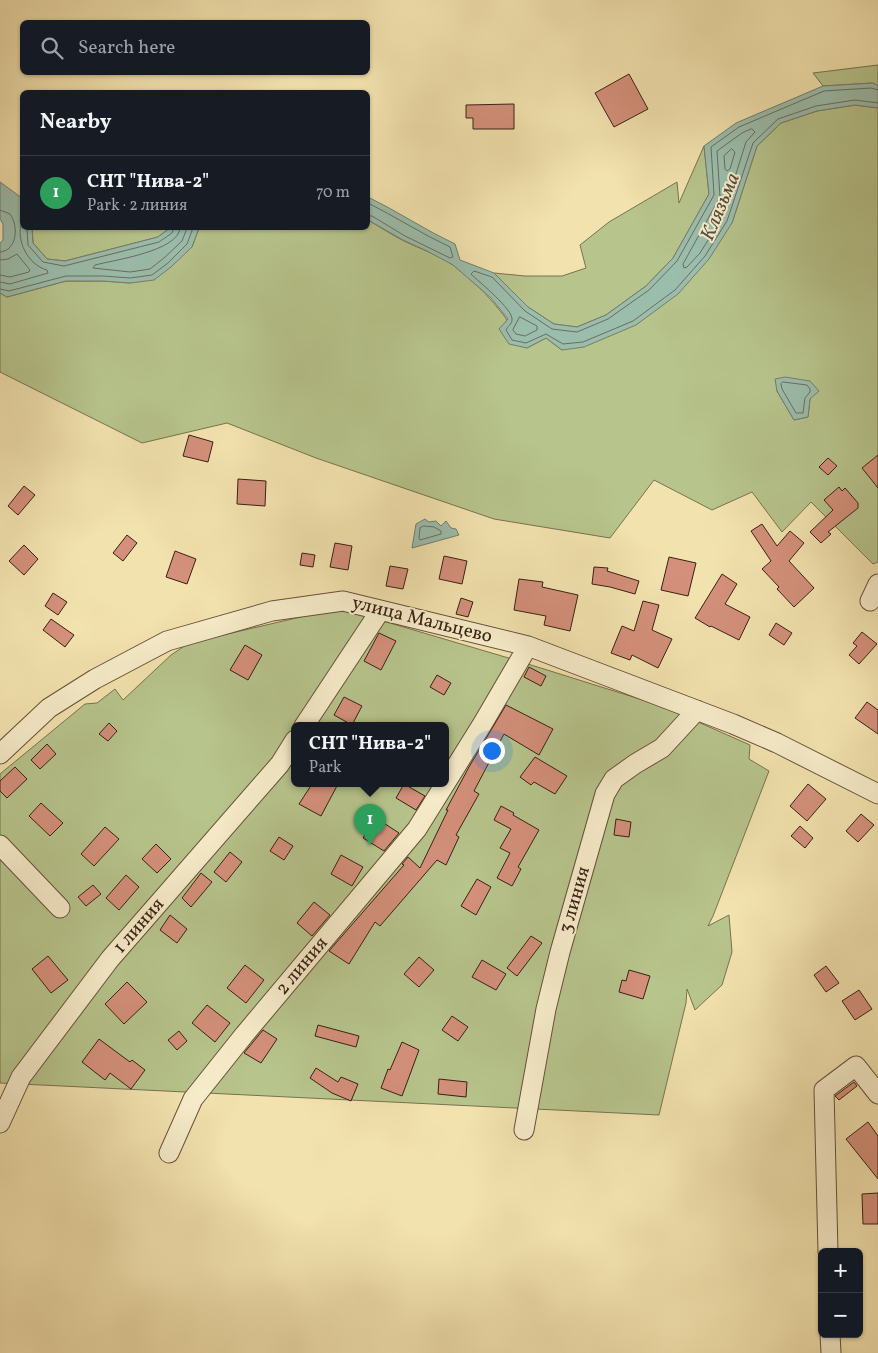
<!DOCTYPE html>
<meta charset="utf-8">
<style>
body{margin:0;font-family:Vollkorn,serif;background:#242831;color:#f1f3f6}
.controls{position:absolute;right:15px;bottom:15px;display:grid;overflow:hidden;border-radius:8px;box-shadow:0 1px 4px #0004}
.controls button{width:45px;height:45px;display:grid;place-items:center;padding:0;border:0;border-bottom:1px solid #363941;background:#171b24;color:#f1f3f6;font:25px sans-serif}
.you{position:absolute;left:491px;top:750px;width:18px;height:18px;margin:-12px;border:4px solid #fff;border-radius:50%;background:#1a73e8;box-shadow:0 0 0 8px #1a73e833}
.badge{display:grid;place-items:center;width:32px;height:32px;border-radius:50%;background:#c59692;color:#fff;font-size:16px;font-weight:700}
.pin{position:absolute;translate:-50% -41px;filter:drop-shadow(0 1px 2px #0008)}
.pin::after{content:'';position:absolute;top:26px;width:18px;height:15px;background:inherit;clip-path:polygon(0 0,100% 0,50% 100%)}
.popup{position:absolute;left:291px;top:722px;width:158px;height:65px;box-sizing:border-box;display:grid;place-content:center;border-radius:8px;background:#171b24;filter:drop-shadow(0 1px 4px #0005);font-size:16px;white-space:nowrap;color:#9ea1a6}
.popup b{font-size:19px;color:#f1f3f6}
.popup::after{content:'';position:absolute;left:50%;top:100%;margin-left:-10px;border:10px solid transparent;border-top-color:#171b24}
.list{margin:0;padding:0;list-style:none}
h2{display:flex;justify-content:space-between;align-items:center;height:65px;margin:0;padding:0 20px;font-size:21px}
h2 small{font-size:16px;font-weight:400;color:#9ea1a6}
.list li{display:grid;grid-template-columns:32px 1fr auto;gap:15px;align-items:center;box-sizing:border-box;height:75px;padding:0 20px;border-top:1px solid #363941}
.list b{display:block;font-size:19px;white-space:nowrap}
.list p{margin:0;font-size:16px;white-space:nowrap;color:#9ea1a6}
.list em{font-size:16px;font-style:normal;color:#9ea1a6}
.icon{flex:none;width:28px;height:28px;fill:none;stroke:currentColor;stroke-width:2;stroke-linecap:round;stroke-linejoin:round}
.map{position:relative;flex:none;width:878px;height:1353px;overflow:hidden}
.search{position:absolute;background:#171b24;box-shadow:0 1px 4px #0004;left:20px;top:20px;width:350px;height:55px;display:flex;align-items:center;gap:12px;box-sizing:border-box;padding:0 18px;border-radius:8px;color:#9ea1a6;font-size:19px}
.panel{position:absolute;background:#171b24;box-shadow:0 1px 4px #0004;left:20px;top:90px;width:350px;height:140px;border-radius:8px}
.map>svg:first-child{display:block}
.green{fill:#b7c48c;stroke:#78724f;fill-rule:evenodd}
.water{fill:#9bbdac;stroke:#747e6e}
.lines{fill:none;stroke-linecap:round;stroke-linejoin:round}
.shore{stroke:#6a6e5f;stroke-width:1}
.building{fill:#d4907b;stroke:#392012}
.minor-casing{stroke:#675039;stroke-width:21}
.minor{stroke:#f7ecca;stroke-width:19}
.labels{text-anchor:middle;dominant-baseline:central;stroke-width:4;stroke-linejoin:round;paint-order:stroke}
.street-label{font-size:19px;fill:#392012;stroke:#f7ecca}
.water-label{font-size:20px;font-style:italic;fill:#564f40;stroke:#f7ecca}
</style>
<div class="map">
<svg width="878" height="1353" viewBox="0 0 878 1353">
<rect width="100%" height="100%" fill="#f2e2ae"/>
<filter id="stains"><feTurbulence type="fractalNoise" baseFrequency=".004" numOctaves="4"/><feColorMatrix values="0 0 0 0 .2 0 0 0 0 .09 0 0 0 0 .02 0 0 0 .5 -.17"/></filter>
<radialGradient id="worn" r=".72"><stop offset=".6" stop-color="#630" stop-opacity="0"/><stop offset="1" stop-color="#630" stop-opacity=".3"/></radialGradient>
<path class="green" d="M878,65V86L873,83L823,86L813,73Z
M855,105L878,108V562L873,564L811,502L782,532L752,492L712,510L654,480L610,538L494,519L316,458L227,423L142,443L0,372V293L7,297L66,281H103L130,283L192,247L199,228H368V220C380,227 392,235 404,241C421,249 438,255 453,265C484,287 506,317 527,348L546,338L562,350L732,223L757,146L781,123L817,111ZM776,379L810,399L808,417L794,420L777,391Z
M704,146L709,194L673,258L646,286L606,315L577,327L554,324L528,307L494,273L525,276H562L586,268L580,245L609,222L677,182L679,203Z
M32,228H170L158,237L65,261L47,259L33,243Z
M339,608L512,659L662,706L750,745L749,759L769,771L713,916L708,926L729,915L732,952L722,985L695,1010L687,989L686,1003L659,1115L0,1083V774L85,704L97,703L115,689L123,700L171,655L189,643ZM295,726H445V784H295Z"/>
<path class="water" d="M873,83L878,86V108L855,105L817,111L781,123L757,146L732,223L709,259L678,294L636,325L584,347L562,350L546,338L527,348L509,344L499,329L508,319L491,298L453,265L427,251L403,240L368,220V197C397,211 425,230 455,244L460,260L494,273L528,307L554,324L577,327L606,315L646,286L673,258L709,194L704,146L736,123L823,86Z
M0,182L22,198V228H32L33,243L47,259L65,261L158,237L170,228H199L192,247L171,267L154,280L130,283L103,281H66L7,297L0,293V243L3,240V224L0,219Z
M785,377L810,381L819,391L810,399L808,417L794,420L777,391L775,379Z
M425,519L429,522L436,521L441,526L446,521L451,528L456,529L459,535L412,548L416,524Z"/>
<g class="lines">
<path class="shore" d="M878,90L871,88L824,91L739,127L711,147L714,195L677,261L649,290L608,319L577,332L552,329L525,311L492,277L474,271L471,274C479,282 514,310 512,320C512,324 507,327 506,330L512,340L526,343L546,334L563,344L583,342L633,321L675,290L705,256L727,221L753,143L778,119L816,106L855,100L878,103
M752,129L755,132L746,142L722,218L700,253L687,267L684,268L683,264L720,197L717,151L742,133Z
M732,149L735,152L730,169L727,171L725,169L724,156Z
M368,203C396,217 422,234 450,247L453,257L450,258L405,236L372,216H368
M0,210L10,214C19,226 17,251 0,252
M27,228L28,245L43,262L64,266L159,242L172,233L174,228
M180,228C179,251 114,260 95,265L93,268L130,272L150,269L164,258L182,241L187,228
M0,260L8,259L17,254L30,270L29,272L10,277L0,275
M0,282L10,284L48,273L47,270C28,265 15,240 22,222
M0,289L9,291L66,276H103L130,278L152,275L168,263L187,244L193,228
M520,317L537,326V330L525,336L516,334L513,330Z
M783,382L807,385L810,389V392L805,398L803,413H796L782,389L781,384Z
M424,526L434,527L441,531V534L420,540L419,538L420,528Z"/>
</g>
<path class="building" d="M629,74L648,109L614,127L595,93Z
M514,104V129H473V118H466V105Z
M189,435L213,442L208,462L183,456Z
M878,455V488L862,468Z
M828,458L837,466L828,475L819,467Z
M238,479L266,481L265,506L237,504Z
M24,486L35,495L18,515L8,506Z
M839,487L842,491L845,488L858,503V508L828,532L831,534L821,543L810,532L833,510L824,500Z
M762,524L777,546L790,531L804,543L789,561L814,588L794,607L777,589L779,587L762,569L771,561L751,531Z
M127,535L137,543L123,561L113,553Z
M335,543L352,546L348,570L330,567Z
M24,545L38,559L24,575L9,561Z
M175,551L196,559L187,584L166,577Z
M302,553L315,555L313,567L300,565Z
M444,556L467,561L462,584L439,579Z
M669,557L696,563L688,596L661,590Z
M390,566L408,569L403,589L386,586Z
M594,567L608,568L607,571L639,581L635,594L610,587L592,584Z
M722,574L737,584L725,604L750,617L739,640L711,626L710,627L695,618Z
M519,579L543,582L542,587L578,595L570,631L544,625L546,616L514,610Z
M53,593L67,602L58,615L45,606Z
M461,598L473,602L468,617L456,614Z
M643,601L659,605L652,630L672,639L658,668L632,655L630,660L611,653L622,626L634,631Z
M51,619L74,635L65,647L43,630Z
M776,623L792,633L784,645L769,635Z
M862,632L877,644L859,664L849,655L857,646L853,643Z
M379,633L396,641L381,670L364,661Z
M245,645L262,655L248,680L230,670Z
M529,667L546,676L541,686L524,677Z
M437,675L451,683L444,695L430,687Z
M344,697L362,706L352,725L334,715Z
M867,702L878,710V734L855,718Z
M506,705L553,729L539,755L504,734L474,791L479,794L456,835L459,837L446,865L437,860L380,926L375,922L349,964L329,951L404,865L402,864L408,857L420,868L448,810H446L469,767Z
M109,723L117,731L108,741L99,734Z
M47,744L56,754L40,769L31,760Z
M535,757L567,776L555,794L534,782L531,785L520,777Z
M15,767L27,779L7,798L0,791V781Z
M312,784H338L321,816L299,804Z
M404,784L425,796L416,810L396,798Z
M808,784L826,799L807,821L790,806Z
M41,803L63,823L50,836L29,816Z
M501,806L514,813L513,815L539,830L518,867L521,869L512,886L497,878L510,853L500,848L511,829L494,820Z
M861,814L874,825L858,842L846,831Z
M376,818L399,833L384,851L363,838Z
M616,819L631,822L629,837L614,835Z
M800,826L813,838L805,848L791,836Z
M105,827L119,839L94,866L81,854Z
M279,837L293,846L284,860L270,851Z
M156,844L171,859L157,873L142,859Z
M230,852L242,862L226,882L214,872Z
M341,855L363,867L352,886L331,874Z
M201,873L212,882L191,907L182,898Z
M126,875L139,887L119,910L106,898Z
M477,879L491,887L476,915L461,906Z
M93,885L101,894L86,906L78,897Z
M314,902L330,915L312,936L297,923Z
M170,915L187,929L177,943L160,930Z
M531,936L542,943L517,976L507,968Z
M48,956L68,980L51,993L32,969Z
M419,957L434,970L419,987L404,974Z
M482,960L506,974L496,990L472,977Z
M245,965L264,980L246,1003L227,988Z
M826,966L839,983L826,992L814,975Z
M629,970L650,976L643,999L619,992L622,980L626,981Z
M127,982L147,1002L124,1024L105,1004Z
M859,990L872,1009L855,1020L842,1001Z
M207,1005L230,1023L215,1042L192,1023Z
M452,1016L468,1027L458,1041L442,1030Z
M318,1025L359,1036L356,1047L315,1036Z
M263,1030L277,1039L261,1063L244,1053Z
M179,1031L187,1041L177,1050L168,1040Z
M99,1039L130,1062L132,1060L145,1070L131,1089L110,1073L105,1080L82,1062Z
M402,1042L419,1050L402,1096L381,1088L388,1069L390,1070Z
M316,1068L338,1082L341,1077L358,1084L351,1101L332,1093L310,1078Z
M439,1079L467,1082L466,1097L438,1094Z
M854,1082L857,1086L839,1100L835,1096Z
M868,1122L878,1136V1179L846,1139Z
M878,1193V1224H863L862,1194Z"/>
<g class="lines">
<g class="minor-casing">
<path id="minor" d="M870,601L878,584
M304,726L380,611
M0,754L49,708L95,679L167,641L272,611L343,601L528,646L733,724L777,743L878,794
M0,845L60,908
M0,1123L21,1077L110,959L280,764L295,740
M524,1130L546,1009L560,952L605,794L614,779L635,764L662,748L697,710
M169,1153L193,1099L244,1035L417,829L483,723L528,646
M828,1252L824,1090L856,1066L878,1094
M830,1334L831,1353"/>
</g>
<use href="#minor" class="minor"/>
</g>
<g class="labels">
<g class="street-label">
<text transform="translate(422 620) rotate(14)">улица Мальцево</text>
<text transform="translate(575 900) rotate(-74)">3 линия</text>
<text transform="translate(139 926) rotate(-49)">1 линия</text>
<text transform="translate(302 966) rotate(-50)">2 линия</text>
</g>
<g class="water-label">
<text transform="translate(721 207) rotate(-67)">Клязьма</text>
</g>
</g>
<rect width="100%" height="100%" filter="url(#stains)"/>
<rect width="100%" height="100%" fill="url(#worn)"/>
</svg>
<div class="controls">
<button>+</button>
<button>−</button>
</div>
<div class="you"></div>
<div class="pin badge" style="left:370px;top:845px;background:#2e9e5b">1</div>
<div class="popup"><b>СНТ &quot;Нива-2&quot;</b>Park</div>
<div class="search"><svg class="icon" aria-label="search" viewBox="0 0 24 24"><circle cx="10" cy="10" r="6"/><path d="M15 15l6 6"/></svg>Search here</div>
<section class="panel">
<h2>Nearby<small></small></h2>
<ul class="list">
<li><span class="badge" style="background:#2e9e5b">1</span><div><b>СНТ &quot;Нива-2&quot;</b><p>Park · 2 линия</p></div><em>70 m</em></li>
</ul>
</section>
</div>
